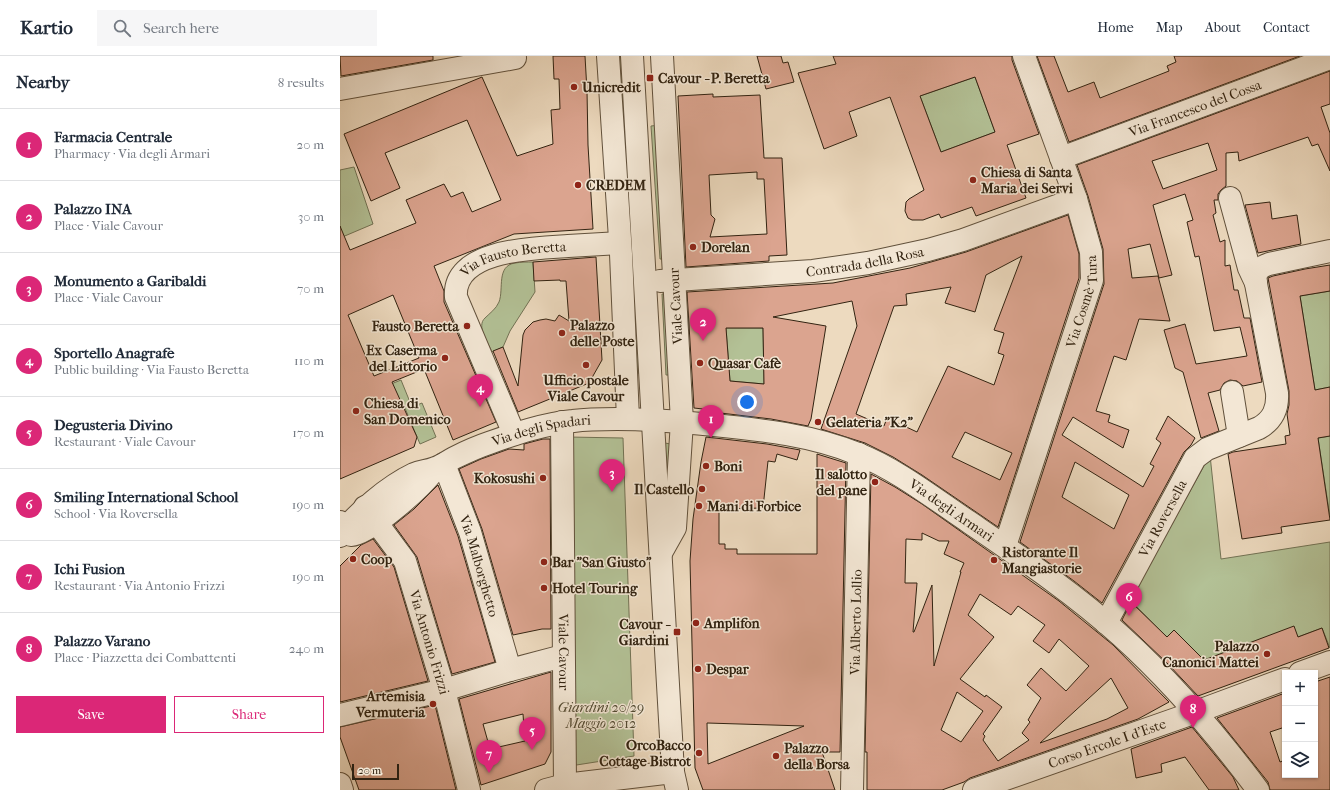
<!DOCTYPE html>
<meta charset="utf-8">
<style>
body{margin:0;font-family:"IM FELL French Canon",serif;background:#f6f6f7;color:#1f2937}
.controls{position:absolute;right:12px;bottom:12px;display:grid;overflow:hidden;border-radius:0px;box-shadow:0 1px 3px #0004}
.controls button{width:36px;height:36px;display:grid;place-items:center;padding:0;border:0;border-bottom:1px solid #e0e1e3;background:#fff;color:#1f2937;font:20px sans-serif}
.scale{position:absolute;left:12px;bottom:10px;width:47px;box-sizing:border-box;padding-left:4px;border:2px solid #322311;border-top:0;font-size:11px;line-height:14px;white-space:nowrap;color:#322311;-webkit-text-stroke:3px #f3e7d5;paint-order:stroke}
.you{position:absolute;left:407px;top:346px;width:14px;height:14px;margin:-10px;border:3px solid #fff;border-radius:50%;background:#1a73e8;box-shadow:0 0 0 6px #1a73e833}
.badge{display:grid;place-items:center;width:26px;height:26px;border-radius:50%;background:#db2777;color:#fff;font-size:13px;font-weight:700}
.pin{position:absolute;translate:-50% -33px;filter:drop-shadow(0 1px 2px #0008)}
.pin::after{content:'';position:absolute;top:21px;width:14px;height:12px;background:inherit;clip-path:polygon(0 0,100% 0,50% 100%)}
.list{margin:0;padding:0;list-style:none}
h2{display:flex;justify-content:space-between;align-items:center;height:52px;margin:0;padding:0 16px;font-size:17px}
h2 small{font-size:13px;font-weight:400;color:#747a83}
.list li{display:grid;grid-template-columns:26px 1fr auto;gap:12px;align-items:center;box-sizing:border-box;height:72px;padding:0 16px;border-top:1px solid #e0e1e3}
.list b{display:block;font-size:15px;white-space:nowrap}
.list p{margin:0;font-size:13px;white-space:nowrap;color:#747a83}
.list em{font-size:13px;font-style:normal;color:#747a83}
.actions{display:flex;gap:8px;padding:12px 16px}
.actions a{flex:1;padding:9px 0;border:1px solid #db2777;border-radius:0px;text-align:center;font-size:14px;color:#db2777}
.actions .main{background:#db2777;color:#fff}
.icon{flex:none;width:22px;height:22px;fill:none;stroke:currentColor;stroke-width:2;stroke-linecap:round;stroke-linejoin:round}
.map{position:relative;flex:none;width:990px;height:734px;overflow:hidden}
header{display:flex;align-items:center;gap:24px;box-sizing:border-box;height:56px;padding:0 20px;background:#fff;border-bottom:1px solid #e0e1e3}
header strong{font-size:19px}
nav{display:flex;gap:22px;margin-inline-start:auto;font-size:14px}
.search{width:280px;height:36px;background:#f6f6f7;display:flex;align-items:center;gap:10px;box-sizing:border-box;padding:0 14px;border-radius:0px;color:#747a83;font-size:15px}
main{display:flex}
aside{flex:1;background:#fff}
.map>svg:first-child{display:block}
.green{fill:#b3c196;stroke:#727254}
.building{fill:#dba48f;stroke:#322311;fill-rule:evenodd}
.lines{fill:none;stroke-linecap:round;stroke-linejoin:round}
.minor-casing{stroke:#61513c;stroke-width:24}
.minor{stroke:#f3e7d5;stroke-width:22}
.poi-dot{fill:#8f2418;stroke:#f3e7d5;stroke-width:1.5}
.labels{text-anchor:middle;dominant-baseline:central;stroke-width:3;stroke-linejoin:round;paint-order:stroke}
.poi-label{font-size:14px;font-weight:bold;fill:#322311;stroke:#f3e7d5;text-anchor:start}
.street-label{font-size:14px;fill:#322311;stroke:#f3e7d5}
.park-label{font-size:14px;font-style:italic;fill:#524a32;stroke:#f3e7d5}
</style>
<header>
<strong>Kartio</strong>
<div class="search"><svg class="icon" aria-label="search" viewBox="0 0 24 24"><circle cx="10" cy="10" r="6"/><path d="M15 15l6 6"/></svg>Search here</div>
<nav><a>Home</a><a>Map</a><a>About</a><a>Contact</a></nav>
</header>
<main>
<aside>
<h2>Nearby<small>8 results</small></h2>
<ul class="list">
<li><span class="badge">1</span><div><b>Farmacia Centrale</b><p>Pharmacy · Via degli Armari</p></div><em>20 m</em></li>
<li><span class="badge">2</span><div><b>Palazzo INA</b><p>Place · Viale Cavour</p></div><em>30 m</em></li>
<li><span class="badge">3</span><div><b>Monumento a Garibaldi</b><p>Place · Viale Cavour</p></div><em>70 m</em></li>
<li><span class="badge">4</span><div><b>Sportello Anagrafe</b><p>Public building · Via Fausto Beretta</p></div><em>110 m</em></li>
<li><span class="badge">5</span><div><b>Degusteria Divino</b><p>Restaurant · Viale Cavour</p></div><em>170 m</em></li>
<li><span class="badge">6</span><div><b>Smiling International School</b><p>School · Via Roversella</p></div><em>190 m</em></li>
<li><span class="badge">7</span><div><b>Ichi Fusion</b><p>Restaurant · Via Antonio Frizzi</p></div><em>190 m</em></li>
<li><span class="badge">8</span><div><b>Palazzo Varano</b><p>Place · Piazzetta dei Combattenti</p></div><em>240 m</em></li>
</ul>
<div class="actions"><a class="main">Save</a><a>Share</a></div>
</aside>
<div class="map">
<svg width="990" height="734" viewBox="0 0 990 734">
<rect width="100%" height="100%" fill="#eddabf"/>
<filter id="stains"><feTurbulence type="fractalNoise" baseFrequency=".005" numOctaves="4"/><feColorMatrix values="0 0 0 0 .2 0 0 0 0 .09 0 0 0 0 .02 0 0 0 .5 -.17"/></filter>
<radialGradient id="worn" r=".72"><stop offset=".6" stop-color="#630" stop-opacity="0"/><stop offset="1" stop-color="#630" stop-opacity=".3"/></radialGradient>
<path class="green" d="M276,0H285L289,59H279Z
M635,21L655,76L601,96L580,40Z
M320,69L329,203H320L311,70Z
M14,111L33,168L0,182V114Z
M294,189L303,317H296L287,190Z
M193,206L195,236L170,275L163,291L152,296C148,287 136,270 145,262C150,257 156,253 159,246C164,233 156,210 175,207C181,206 187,206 193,206Z
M990,235V331L975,334L960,240Z
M322,238H330L334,319H326Z
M386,272H423L424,328L390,325Z
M61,324L72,351L82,347L96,381L80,388L62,345L54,348L46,330Z
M990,380V461L978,382Z
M229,381L283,382L294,700L230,710Z
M325,387L336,389L330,465Z
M870,399L881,503L990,486V592L982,572L958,581L864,604L834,574L827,581L790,544Z"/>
<path class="building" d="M0,0H93V4L1,20Z
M213,0H245L247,35L248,89L253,173L174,178L94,210L104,235V246L156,366L113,384L84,313L52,326L77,381L74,391L0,423V170L10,194L76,167L66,144L104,128L111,141L123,136L132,156L161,144L127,64L45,97L60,132L31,145L4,78L142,21L177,100L213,88L211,54L220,53L219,23H214ZM53,239L79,302L34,320L8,259Z
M417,0H441L443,7L448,6L454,26L426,33Z
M493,0H672V4L699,78L667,89L686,142L636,160L632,151L601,162L599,158L583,164H572L568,162L565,155L566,146L569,143L584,134L550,41L509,56L517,80L484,93L458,17L496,8ZM635,21L655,76L601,96L580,40Z
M697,0H714L728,36L754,26L760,42L829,15L827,10L836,6L834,0H960L729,86Z
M990,15V48L981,51L990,77V115L978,88L972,90L968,81L899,105L898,96L886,97V130L881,134L878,138V144H874L876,157L873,159L880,186L885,184V210L890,209L894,234H898L904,262H910L922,326L903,330L897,325L890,324L884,327L880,334L868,337L879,375L861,382L843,316L835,312L824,274L845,268L856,308L907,300L900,271L874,275L859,200L855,201L847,166L853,164L845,138L813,149L832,219L819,222L810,188L788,193L792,222L818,220L830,265L799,263L786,304L774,300L756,355L770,359L768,366L789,374L783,392L733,361L722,379L803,431L814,410L810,408L821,387L816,383L828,360L855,382L851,389L844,396L762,547L734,525L680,486L764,228L763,193L748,140L737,109ZM868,87L877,114L823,133L812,105ZM735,406L789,439L774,473L722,441Z
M373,38V41L420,39L424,102H442L447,199L429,200V205L346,211L338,40ZM417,116V123H424L427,178L370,181L375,163L371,159L369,119Z
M930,146L932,163L957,159L961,188L918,197L905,149Z
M728,159L739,198V222L658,471L582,419L553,401L525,387L481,373L517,270L512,245L433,261L486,270L471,363L468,370L431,363L372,356V354L354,352L347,236L493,227L570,212L626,196ZM682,200L654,274L664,277L658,297L664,299L654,329L608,310L577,376L547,362L544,370L516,358L554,250L567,249L566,238L611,231L605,247L635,256L646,219ZM386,272H423L424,328L390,325ZM625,376L672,397L660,424L612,401Z
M256,201L262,304L249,327L178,356L153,295L163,291L178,330L183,279L185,274L193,266L200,264L206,263L215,265L219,259L229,265L226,225H220V224L194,225L193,206Z
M990,209V235L960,240L975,334L990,331V380L978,382L990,464L941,471L942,477L902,483L888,398L893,396L946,388L945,380L950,379L947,358L949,349V335L928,222L933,220L965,213Z
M366,381L427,388L460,394L457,404L437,398L435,406L428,405L423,452L379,453V488H385V493H397V498H477V398L506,407L500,696H482L495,734H363L355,712L350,505L353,463L361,406ZM367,667L464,670L368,708Z
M203,383H210L211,573H202L173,579L142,473L119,413L141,403L169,393L184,394V388Z
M531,418L555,431L582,448L719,545L773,589L829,646L798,663L630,722L624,726L602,734H527V696H525ZM582,477L599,485H609L604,498L624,507L620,516H621L594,610L592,529L574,576H573L577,527H565L566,483L582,484ZM640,538L671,559L678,550L705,569L693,585L709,597L719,583L749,610L726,635L701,612L687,629L701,642L688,664L690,666L682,677L689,684L658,705L643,684L645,680L643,678L662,651L646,639L645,641L620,623L654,581L628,559ZM771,622L788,652L767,663L700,687ZM617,636L643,655L621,686L601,674Z
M98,429L118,480L155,606L112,618L77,501L54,469L74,453Z
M33,483L54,511L88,625L0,646V510L21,489Z
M791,546L827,581L834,574L864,604L954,570L958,581L982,572L989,592L858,640L827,607L782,564Z
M211,616V696L205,708L141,729L119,643ZM183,658L185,685L150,693L143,668Z
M990,621V734H930L928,726L877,662L945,637V671L930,676L940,706L945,704V719H975V626Z
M95,649L116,734H19L0,681V671Z
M852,671L893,721L899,734H869L845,701L821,708L822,716L796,722L791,693Z"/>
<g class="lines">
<g class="minor-casing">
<g id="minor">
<path d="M268,0L281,198L288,363"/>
<path d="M292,0L333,716L337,734"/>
<path d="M0,33L175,2"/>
<path id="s1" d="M721,102L990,2"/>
<path d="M890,142L909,212L916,227"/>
<path id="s2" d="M320,225L473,215L528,207L588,194L623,184L736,143"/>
<path d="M892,336L899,380"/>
<path id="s3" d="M222,366L225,729"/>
<path id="s4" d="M174,378L116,241C112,193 196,192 228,190C245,189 262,188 280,187"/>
<path id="s5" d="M104,408L130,476L170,614"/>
<path id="s6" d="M25,451L65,505L104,634L129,734"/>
<path d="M0,466L5,474L11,479C30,478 79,433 92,417"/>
<path id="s7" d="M0,480C16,457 49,430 74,418C81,415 88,415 95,412C102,410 108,405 114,402C126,396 137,391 149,387C177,377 204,368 233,365C248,363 262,363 277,363C309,363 342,366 374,369C423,374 472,379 518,398C558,414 593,442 629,466C680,501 735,538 781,580C832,626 877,679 918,734"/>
<path id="s8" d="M665,490L752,224L751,196L736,143L684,0"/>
<path d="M321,497L335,472L342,366L322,0"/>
<path id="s9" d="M766,567L855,402L867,393L919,372C933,364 938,353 937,337L917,233C914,219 915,213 929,208L990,195"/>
<path d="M960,617L990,606"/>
<path d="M0,659L104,634L170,614L223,600"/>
<path d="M0,728L2,734"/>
<path d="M206,734L225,729L333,716"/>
<path id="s10" d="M512,734L519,398"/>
<path id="s11" d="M634,734L856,656L945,623"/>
</g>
</g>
<use href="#minor" class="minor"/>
</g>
<g class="poi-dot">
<rect x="306" y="18" width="8" height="8" rx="2"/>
<circle cx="234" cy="31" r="4"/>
<circle cx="633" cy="124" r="4"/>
<circle cx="238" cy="129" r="4"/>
<circle cx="353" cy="191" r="4"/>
<circle cx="127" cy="270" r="4"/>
<circle cx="222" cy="277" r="4"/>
<circle cx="105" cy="302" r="4"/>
<circle cx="360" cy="307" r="4"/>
<circle cx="246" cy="309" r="4"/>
<circle cx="16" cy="355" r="4"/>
<circle cx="478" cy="366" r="4"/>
<circle cx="366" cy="410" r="4"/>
<circle cx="203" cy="422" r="4"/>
<circle cx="535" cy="426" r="4"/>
<circle cx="362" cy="433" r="4"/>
<circle cx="359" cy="450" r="4"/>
<circle cx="13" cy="503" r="4"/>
<circle cx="654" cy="504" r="4"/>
<circle cx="204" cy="506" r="4"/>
<circle cx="204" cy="532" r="4"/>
<circle cx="356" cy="567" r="4"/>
<rect x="333" y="572" width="8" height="8" rx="2"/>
<circle cx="927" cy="598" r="4"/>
<circle cx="358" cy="613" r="4"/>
<circle cx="93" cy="648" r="4"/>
<circle cx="359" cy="697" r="4"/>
<circle cx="436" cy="700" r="4"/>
</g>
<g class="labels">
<g class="poi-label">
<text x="318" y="22">Cavour - P. Beretta</text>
<text x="242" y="31">Unicredit</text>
<text x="641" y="116">Chiesa di Santa<tspan x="641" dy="16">Maria dei Servi</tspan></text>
<text x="246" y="129">CREDEM</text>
<text x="361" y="191">Dorelan</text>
<text x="230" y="269">Palazzo<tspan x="230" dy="16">delle Poste</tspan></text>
<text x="119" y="270" text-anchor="end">Fausto Beretta</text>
<text x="97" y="294" text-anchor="end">Ex Caserma<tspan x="97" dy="16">del Littorio</tspan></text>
<text x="368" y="307">Quasar Cafè</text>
<text x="246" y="324" text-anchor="middle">Ufficio postale<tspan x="246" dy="16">Viale Cavour</tspan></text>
<text x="24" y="347">Chiesa di<tspan x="24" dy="16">San Domenico</tspan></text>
<text x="486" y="366">Gelateria "K2"</text>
<text x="374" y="410">Boni</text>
<text x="527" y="418" text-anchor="end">Il salotto<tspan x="527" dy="16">del pane</tspan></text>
<text x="195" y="422" text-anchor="end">Kokosushi</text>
<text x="354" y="433" text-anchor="end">Il Castello</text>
<text x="367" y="450">Mani di Forbice</text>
<text x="662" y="496">Ristorante Il<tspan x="662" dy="16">Mangiastorie</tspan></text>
<text x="21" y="503">Coop</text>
<text x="212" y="506">Bar "San Giusto"</text>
<text x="212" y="532">Hotel Touring</text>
<text x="364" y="567">Amplifon</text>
<text x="329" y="568" text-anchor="end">Cavour -<tspan x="329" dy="16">Giardini</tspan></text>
<text x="919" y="590" text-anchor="end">Palazzo<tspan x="919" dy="16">Canonici Mattei</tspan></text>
<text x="366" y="613">Despar</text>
<text x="85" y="640" text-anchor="end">Artemisia<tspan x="85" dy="16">Vermuteria</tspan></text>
<text x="351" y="689" text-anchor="end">OrcoBacco<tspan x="351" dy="16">Cottage Bistrot</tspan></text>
<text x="444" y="692">Palazzo<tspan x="444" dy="16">della Borsa</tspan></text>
</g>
<g class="street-label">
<text stroke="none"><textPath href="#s1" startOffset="143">Via Francesco del Cossa</textPath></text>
<text stroke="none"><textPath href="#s2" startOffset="206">Contrada della Rosa</textPath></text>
<text stroke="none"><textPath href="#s4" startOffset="228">Via Fausto Beretta</textPath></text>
<text stroke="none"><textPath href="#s8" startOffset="257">Via Cosmè Tura</textPath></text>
<text transform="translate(336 250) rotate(-93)">Viale Cavour</text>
<text stroke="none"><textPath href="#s7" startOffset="233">Via degli Spadari</textPath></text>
<text stroke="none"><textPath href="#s7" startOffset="664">Via degli Armari</textPath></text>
<text stroke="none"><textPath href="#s9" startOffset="119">Via Roversella</textPath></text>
<text stroke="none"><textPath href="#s5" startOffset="108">Via Malborghetto</textPath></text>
<text stroke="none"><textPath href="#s10" startOffset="168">Via Alberto Lollio</textPath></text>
<text stroke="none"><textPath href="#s6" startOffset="152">Via Antonio Frizzi</textPath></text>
<text stroke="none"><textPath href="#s3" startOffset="230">Viale Cavour</textPath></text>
<text stroke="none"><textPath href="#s11" startOffset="141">Corso Ercole I d'Este</textPath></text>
</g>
<g class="park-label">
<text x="261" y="651">Giardini 20/29<tspan x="261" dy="16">Maggio 2012</tspan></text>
</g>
</g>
<rect width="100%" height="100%" filter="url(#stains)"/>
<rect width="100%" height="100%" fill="url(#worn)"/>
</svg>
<div class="controls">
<button>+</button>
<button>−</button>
<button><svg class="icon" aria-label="layers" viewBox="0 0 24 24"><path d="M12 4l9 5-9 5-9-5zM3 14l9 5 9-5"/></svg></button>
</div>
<div class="scale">20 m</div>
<div class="you"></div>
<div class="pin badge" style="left:371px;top:382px">1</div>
<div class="pin badge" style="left:363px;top:285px">2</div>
<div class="pin badge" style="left:272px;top:436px">3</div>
<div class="pin badge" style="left:140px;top:351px">4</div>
<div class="pin badge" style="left:192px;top:694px">5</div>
<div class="pin badge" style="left:789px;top:560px">6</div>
<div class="pin badge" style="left:149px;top:717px">7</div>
<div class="pin badge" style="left:853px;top:672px">8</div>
</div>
</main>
